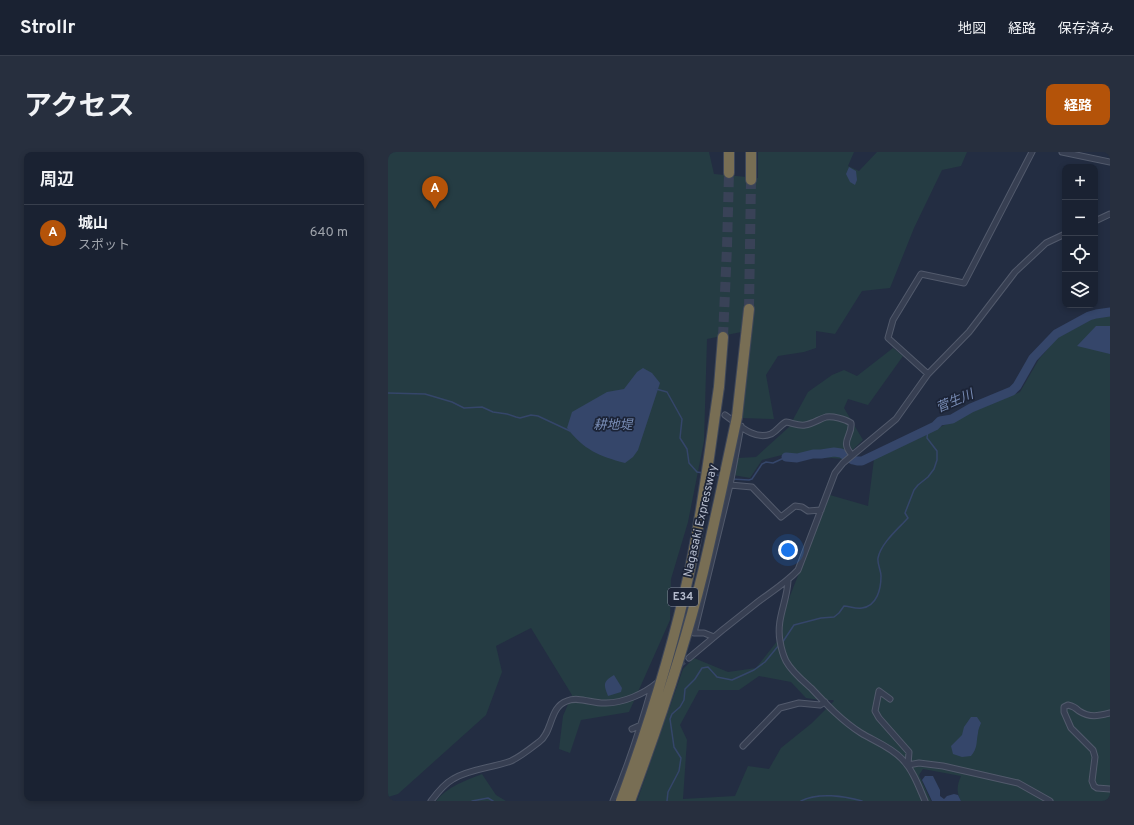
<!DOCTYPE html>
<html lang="ja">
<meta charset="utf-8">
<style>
body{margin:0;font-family:Overpass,"Noto Sans JP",sans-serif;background:#272f3e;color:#f1f3f6}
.controls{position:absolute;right:12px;top:12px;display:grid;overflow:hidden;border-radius:8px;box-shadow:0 2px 6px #0003}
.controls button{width:36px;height:36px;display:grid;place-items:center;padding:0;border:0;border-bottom:1px solid #383f4d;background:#1a2232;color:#f1f3f6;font:20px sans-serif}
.you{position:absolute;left:400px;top:398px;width:14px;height:14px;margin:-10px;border:3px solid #fff;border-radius:50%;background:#1a73e8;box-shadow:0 0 0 6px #1a73e833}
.badge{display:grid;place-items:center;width:26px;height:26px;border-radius:50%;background:#b45309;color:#fff;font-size:13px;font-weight:700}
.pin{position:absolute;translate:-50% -33px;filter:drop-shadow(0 1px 2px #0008)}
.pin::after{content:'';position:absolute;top:21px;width:14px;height:12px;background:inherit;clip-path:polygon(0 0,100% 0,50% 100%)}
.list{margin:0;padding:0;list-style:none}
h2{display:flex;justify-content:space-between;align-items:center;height:52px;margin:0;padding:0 16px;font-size:17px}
h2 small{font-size:13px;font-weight:400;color:#9fa4ac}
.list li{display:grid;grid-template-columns:26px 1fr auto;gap:12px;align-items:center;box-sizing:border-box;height:56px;padding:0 16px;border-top:1px solid #383f4d}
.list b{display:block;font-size:15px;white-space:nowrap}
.list p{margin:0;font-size:13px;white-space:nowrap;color:#9fa4ac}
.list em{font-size:13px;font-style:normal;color:#9fa4ac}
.icon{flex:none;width:22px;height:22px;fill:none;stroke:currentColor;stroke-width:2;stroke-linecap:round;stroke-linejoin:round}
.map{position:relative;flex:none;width:722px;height:649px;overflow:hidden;border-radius:8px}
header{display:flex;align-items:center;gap:24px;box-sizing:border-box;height:56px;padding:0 20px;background:#1a2232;border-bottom:1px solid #383f4d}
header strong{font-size:19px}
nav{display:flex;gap:22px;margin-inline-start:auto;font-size:14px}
.intro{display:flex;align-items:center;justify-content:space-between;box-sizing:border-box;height:96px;padding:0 24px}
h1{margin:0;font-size:28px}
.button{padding:10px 18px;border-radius:8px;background:#b45309;color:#fff;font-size:14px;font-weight:700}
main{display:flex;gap:24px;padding:0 24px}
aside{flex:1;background:#1a2232;border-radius:8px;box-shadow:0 2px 6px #0003}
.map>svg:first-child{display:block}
.green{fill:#253c43;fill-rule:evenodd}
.water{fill:#35466a}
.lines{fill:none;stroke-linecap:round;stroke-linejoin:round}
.stream{stroke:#35466a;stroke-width:1.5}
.river{stroke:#35466a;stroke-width:9}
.minor-tunnel{stroke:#394257;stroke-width:5;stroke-dasharray:5 2.5;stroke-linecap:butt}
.motorway-tunnel{stroke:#394257;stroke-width:10;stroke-dasharray:10 5;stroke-linecap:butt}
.minor-casing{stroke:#525a6c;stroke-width:7}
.motorway-casing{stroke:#3f4759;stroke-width:12}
.minor{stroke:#373f52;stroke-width:5}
.motorway{stroke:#786e54;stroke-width:10}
.motorway-bridge-casing{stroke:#3f4759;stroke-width:12;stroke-linecap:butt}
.motorway-bridge{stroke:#786e54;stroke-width:10}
.labels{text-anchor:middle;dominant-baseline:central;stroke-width:3.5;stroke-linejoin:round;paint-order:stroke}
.shield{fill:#1c2437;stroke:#868e9f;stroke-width:1}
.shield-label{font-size:11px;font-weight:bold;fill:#b4bbcc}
.street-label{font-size:12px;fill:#b4bbcc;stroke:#1c2437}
.water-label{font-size:13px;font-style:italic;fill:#798db6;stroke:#1c2437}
</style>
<header>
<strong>Strollr</strong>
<nav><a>地図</a><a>経路</a><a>保存済み</a></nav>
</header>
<div class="intro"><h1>アクセス</h1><a class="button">経路</a></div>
<main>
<aside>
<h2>周辺<small></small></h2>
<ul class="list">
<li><span class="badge">A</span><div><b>城山</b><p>スポット</p></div><em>640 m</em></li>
</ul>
</aside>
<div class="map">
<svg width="722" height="649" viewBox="0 0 722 649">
<rect width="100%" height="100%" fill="#232d42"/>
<path class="green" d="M0,0H321L326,22L370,26V0H466L460,14L471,19L489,0H579L573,14L554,18L526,76L502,136L474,139L447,182L428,179V196L416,200L390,204L378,223L386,267L353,266L363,178L319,187L316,289L300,370L283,427L282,468L241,560L193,568L182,601L171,597L175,564L184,543L143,476L108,494L114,520L98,563L10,642L0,645Z
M722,163V649H573C568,640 569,633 573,624L535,617L531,623L543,649H249L295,517L306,506L340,520L368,516L394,483L396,459L442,343L480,354L486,307L581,261L632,240L651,207L669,186L708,165ZM371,524L403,530L418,546L432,548H445L446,549L424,571L393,596L381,617L360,614L347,644L295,647L299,588L292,573L311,538H351Z
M505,196L515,204L480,253L460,247L456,256L475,288L455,307L398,302L374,308L362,326L345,323L350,306L368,305L401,275L420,240L444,223L456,218L469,224Z
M94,622L108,643L118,649H48C60,634 77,629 94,622Z"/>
<path class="water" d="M461,15L468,19L469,28L467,33L462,30L458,22Z
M708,174H722V202L689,194Z
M255,216L264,221L272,231L250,298L245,305L237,311C211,304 196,298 179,276L184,260L219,240L236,237L249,220Z
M226,523L234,536L233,540L220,544C216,533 214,530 226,523Z
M583,565H589L593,571C592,574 590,577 590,581C588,590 590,596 583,604L574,605L565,602L563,594L574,583L576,575Z
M537,624H545L552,638V644L556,647L559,644L566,642L570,643L573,649H544L534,628Z"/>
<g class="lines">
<path class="stream" d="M268,237L279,240L294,267L292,286L299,297L301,311L309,320L315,321
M0,241L37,242L64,250L76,256L94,255L105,260L119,262L128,265L132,266L143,263L150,264L182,279
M323,322L333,324
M344,327L361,328L364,327L374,312L378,310L385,311L398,305
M394,491L406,473L433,466L446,465L451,461L456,454C461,454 467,457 474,456C489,454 493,437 493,424C493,418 489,412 490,406C493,391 510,377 520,366L517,361L526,338L530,333L540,325L546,317L549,308V299L539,286L540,277
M84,649L100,646L105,649
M279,649L280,640L291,619L293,606L286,595L282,567L284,562L292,555L296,548L297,537L307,527L314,516L320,515L329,525L344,528L366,518L377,510L391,493
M413,649C430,640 457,644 474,649"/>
<path class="river" d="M398,305L409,306L425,302H433L446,300L453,301L465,308L469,309H474L547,274L552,269L564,267L583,256L624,239L629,234L645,206L668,182L701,164L708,162L722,160"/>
<path class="minor-tunnel" d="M275,527L301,506"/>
<path class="motorway-tunnel" d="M361,157L363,28
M335,185L339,95L341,21"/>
<g class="minor-casing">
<path id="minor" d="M674,0L722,10
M707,69L722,62
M540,222L500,186L505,168L533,122L576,131L644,0
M337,263C350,272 366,289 383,282C389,279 392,273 398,270C405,271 410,274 417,273C425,272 431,267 438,265C445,264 457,267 463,271C465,284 451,289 464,303
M342,333L353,274
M400,429C399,450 388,467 392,489C393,495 395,503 398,509C404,520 414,528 423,536C438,552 454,569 473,581C486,589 503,595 514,607C525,618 531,635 537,649
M326,485L316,481H306L342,333L364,335L393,365L407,354L414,355L420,359L433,358
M301,506C322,488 344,470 366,453C381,441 397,432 410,418L447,321L455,311L508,267L540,222L581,180L627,120L658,91L677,82
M502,547L491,539L487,559L491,566L521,600L520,613
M722,561C710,564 702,566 691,559C688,556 685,554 680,553L676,555V560L683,576L705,598L707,605L704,629L706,634L709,636L722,637
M244,577L253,573
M355,594L392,556L411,551L432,553L437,550
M520,613L531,611L555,614L630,631L662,649
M43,649C49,641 56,632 65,627C81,617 104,616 123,609C132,605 142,597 151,590C165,580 161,555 179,549C191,544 205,552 218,551C235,551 256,542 269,531
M225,649C241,612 253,574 264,535"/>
</g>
<g class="motorway-casing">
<path id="motorway" d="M341,0V21
M363,0V28
M331,235L335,185
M349,265L361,157"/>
</g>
<use href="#minor" class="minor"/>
<use href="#motorway" class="motorway"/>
<g class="motorway-bridge-casing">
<path id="motorway-bridge" d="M233,649C261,573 285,496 302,417C315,357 322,296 331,235
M242,649C270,574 296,498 315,420C327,369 338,317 349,265"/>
</g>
<use href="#motorway-bridge" class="motorway-bridge"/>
</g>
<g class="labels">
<rect class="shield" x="280" y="436" width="30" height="18" rx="3"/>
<g class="shield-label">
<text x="295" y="445">E34</text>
</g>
<g class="street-label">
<text transform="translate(313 369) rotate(-77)">Nagasaki Expressway</text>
</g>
<g class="water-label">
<text transform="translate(567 250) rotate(-23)">菅生川</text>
<text x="225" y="274">耕地堤</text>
</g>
</g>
</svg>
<div class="controls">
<button>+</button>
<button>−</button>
<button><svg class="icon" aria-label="locate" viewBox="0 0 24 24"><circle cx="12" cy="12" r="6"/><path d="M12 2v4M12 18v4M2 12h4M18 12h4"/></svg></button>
<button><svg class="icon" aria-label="layers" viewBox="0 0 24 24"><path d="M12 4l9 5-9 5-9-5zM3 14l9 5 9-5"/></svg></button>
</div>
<div class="you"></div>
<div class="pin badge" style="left:47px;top:57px">A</div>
</div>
</main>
